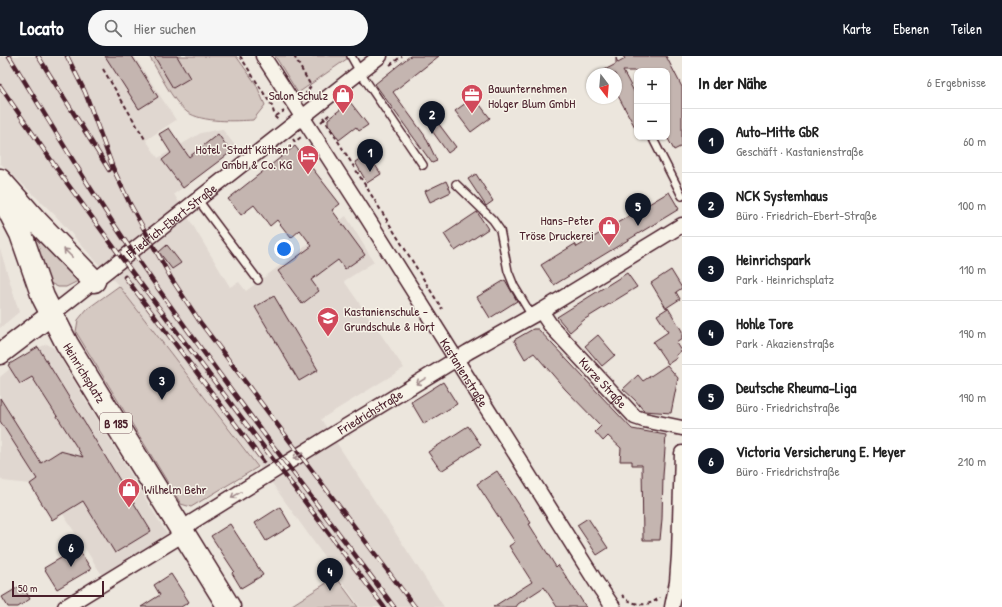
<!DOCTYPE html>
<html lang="de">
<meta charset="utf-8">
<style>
body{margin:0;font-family:"Patrick Hand",sans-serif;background:#f6f6f6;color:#222}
.controls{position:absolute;right:12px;top:12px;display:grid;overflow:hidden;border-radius:8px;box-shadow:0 1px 3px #0004}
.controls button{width:36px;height:36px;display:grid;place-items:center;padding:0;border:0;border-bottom:1px solid #e0e0e0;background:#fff;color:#222;font:20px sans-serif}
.compass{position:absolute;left:586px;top:12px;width:36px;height:36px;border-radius:50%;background:#fff;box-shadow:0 1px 3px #0004;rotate:164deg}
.scale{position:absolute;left:12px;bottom:10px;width:92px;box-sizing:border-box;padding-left:4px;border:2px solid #4a1f2b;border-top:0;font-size:11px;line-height:14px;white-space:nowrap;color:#4a1f2b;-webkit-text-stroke:3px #f7f3e8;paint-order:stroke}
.you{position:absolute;left:284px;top:193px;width:14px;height:14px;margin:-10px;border:3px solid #fff;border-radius:50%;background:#1a73e8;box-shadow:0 0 0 6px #1a73e833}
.badge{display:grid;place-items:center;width:26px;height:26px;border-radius:50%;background:#111827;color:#fff;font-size:13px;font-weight:700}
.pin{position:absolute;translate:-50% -33px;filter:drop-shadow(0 1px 2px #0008)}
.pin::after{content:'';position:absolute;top:21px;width:14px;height:12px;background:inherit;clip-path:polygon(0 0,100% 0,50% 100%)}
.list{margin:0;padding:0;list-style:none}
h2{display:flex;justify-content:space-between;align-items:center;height:52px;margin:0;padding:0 16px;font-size:17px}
h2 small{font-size:13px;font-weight:400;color:#767676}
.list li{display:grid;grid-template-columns:26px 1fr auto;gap:12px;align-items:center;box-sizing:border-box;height:64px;padding:0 16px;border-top:1px solid #e0e0e0}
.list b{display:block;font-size:15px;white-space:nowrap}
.list p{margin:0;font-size:13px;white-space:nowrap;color:#767676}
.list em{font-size:13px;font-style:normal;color:#767676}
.icon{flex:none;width:22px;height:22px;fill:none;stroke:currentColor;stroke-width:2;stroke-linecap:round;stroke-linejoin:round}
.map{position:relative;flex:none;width:682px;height:551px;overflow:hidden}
header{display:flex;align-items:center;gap:24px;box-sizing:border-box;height:56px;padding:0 20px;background:#111827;color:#fff}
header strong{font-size:19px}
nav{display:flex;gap:22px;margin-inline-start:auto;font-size:14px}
.search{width:280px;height:36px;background:#f6f6f6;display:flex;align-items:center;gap:10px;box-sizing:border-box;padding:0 14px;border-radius:22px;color:#767676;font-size:15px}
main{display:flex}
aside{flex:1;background:#fff}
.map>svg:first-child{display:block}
.built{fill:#e0d7d0}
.green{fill:#d5c9c2;stroke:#907476}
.building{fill:#c4b5b0;stroke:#4a1f2b}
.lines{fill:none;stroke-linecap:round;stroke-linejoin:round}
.lane-casing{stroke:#4a1f2b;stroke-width:10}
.street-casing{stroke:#4a1f2b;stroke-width:17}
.secondary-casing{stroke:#4a1f2b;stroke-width:23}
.primary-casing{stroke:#4a1f2b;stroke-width:25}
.path{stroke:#4a1f2b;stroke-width:2;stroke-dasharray:4 3;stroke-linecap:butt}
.lane{stroke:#f7f3e8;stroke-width:7}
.street{stroke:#f7f3e8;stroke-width:14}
.secondary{stroke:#f7f3e8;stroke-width:20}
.primary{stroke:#f7f3e8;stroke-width:22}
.rail-casing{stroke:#4a1f2b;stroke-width:4.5}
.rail{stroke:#f7f3e8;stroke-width:3;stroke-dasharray:9;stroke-linecap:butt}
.oneway{stroke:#a0898a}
.labels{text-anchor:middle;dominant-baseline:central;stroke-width:3;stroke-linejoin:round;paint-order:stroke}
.shield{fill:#f7f3e8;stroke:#7e5f64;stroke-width:1}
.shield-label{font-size:12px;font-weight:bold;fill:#4a1f2b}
.poi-label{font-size:13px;fill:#4a1f2b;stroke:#f7f3e8;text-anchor:start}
.street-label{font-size:13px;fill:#4a1f2b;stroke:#f7f3e8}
</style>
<header>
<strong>Locato</strong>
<div class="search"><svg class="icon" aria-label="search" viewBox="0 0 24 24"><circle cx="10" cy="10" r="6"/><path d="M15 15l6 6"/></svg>Hier suchen</div>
<nav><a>Karte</a><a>Ebenen</a><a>Teilen</a></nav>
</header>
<main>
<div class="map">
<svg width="682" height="551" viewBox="0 0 682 551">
<rect width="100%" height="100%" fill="#ece6dd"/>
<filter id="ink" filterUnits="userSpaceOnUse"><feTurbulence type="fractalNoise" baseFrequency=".025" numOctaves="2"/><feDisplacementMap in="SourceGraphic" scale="8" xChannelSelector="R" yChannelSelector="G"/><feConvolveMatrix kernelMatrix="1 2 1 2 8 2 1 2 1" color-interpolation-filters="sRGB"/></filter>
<g filter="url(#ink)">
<path class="built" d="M0,0H134L176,64L146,84L158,102L201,77L222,73L237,92L174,138L230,231L239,226L246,235L346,160L374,206L344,225L404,312L321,363L444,551H360L274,430L119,230L93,202L55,159L0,107Z
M0,193L19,256L0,272Z
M47,288L54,292L167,478L102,519L63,458L52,464L30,428L3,425L0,421V321L31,295Z"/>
<path class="green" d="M149,0H236L256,28L265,49L253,64C235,65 203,67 187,56C172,45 159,16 149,0Z
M275,0H351L298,37Z
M30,170L78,221V225L66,231H58L52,228L45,221Z
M119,230L258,411L191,451L181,448L76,276L78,264L87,253Z
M336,521L358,551H293L292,549Z"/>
<path class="building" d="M105,0H132L158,41L139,53Z
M154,0H177L190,22L173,32Z
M410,0H439L393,36L425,80L437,105L432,107L375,28Z
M623,0H666L682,31V90L674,94L667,81V15H623L637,41V75L616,36V18H597L616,8V2L618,7L625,3Z
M474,41L490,62L471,76L455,55Z
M350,46L368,69L359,75L356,71L339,84L328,68V63Z
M438,67L456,91L448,97L430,72Z
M169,72L189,101L218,78L231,96L183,132L162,104L171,97L159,78Z
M295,90L340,148L332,154L365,199L345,213L338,204L311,224L319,235L302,248L278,215L312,190L300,174L291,182L277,164L270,170L254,149L241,159L228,143Z
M368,98L381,118L367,127L355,106Z
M476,118L493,145L486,150L468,123Z
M446,125L451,136L430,146L425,135Z
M669,136L679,153L554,229L541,209L575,188L577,191Z
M477,156L488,173L455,195L444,178Z
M167,189L181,207L172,213L159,196Z
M671,214L682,232L676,236L680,243L666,252L651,227Z
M627,217L637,231L585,263L570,276L557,261Z
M505,224L517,245L490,262L477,241Z
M274,240L318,314L299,325L255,251Z
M668,252L682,275V283L676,287L681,295L676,299L677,302L668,308L653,286L668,276L657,259Z
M533,273H538L632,373L666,379L663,420L662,463L660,484H643L642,409H632V405H620L621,392L608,380L603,385L595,376L601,370L565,333L534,297L525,303L514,284Z
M598,279L615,299L602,310L585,290Z
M38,291L151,475L115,497L83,445L52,464L30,428L37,423L0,365V342L41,407L60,395L83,401L32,321L20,328L8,309Z
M667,309L678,322L671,357L644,355L635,344L623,333L638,319L643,325Z
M443,326L457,348L424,368L411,346Z
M468,370L481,389L441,415L428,396Z
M497,415L531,467L529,468L556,511L558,509L563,516L586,551H557L544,531L518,548L516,551H493L532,526L509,490L515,486L477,428Z
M280,451L291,470L266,485L255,467Z
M588,462L608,492L597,499L577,469Z
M230,468L263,519L241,532L232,517L234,515L211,480Z
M78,492L91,513L57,533L44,512Z
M171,518L189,546L181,551H141L160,539L154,529Z
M22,529L30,543L18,551H8L2,541Z"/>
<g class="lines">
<g class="lane-casing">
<path id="lane" d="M351,0L360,16L423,109
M652,81L682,140
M456,128L493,164L500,174L508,215L514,230L532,260
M198,144L258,224"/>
</g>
<g class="street-casing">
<g id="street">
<path id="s1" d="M263,0L368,163L596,526L613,551"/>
<path id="s2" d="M541,255L551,270L635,361L644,364L682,372"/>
<path id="s3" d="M51,259L380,0"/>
<path id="s4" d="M65,551L174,484L192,466L327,382L468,296L541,255L682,169"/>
<path d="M672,551L677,526L679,499L682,397"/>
</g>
</g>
<g class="secondary-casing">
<path id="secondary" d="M0,298L51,259"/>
</g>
<g class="primary-casing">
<g id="primary">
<path d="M0,124L37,166L94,225"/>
<path id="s5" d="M0,142L8,153L21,178L43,241L67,288L229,551"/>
</g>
</g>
<path class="path" d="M240,0L272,50L275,61L278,64
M294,0L311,30L306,37L310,39
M390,9L402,0
M103,13L146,85
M276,60L284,55
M323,61L442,253
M321,66L331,57
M293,83L295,86L301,81
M622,539C633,551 650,551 660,541"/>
<use href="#lane" class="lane"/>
<use href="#street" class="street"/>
<use href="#secondary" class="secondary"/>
<use href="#primary" class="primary"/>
<g class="rail-casing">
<path id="rail" d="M9,0C52,70 94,141 141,208C222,325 309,437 394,551
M38,0L109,114
M67,0L85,36L113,112L129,146L171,222L200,266L415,551
M0,30L64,123L132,216L384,551
M125,221L263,405"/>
</g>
<use href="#rail" class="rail"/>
</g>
<defs><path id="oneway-shaft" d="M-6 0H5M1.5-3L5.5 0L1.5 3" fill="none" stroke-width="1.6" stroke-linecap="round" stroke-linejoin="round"/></defs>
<g class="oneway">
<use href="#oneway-shaft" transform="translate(68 197) rotate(-135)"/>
<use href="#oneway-shaft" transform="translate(421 325) rotate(149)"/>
<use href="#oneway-shaft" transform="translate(298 400) rotate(148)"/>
<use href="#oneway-shaft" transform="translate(236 439) rotate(148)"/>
</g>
</g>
<defs>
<g id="shop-pin" transform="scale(1.15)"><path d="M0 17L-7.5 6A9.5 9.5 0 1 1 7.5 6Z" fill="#d1495b" stroke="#f7f3e8"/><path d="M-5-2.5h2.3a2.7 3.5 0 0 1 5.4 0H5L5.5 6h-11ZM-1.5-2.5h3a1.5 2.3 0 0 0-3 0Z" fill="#fff"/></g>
<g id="office-pin" transform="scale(1.15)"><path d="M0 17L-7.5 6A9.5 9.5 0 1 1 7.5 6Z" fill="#d1495b" stroke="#f7f3e8"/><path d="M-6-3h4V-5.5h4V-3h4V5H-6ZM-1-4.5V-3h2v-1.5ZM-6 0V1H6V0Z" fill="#fff"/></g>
<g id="hotel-pin" transform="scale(1.15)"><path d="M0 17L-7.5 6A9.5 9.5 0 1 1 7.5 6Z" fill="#d1495b" stroke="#f7f3e8"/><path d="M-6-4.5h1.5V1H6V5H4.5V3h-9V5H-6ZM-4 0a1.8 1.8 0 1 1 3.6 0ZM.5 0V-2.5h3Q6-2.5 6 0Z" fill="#fff"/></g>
<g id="school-pin" transform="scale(1.15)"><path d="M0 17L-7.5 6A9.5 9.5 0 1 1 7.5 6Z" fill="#d1495b" stroke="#f7f3e8"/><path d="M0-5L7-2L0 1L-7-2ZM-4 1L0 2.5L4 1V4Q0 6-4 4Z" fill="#fff"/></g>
</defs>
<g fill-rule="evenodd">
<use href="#shop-pin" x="343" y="39"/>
<use href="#office-pin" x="472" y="39"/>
<use href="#hotel-pin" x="308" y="100"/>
<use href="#shop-pin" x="609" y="171"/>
<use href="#school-pin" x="328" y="262"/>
<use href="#shop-pin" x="129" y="433"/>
</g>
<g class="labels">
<rect class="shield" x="100" y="357" width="32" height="20" rx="3"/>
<g class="shield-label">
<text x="116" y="367">B 185</text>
</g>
<g class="poi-label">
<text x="488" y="32">Bauunternehmen<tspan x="488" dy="15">Holger Blum GmbH</tspan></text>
<text x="328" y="39" text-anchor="end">Salon Schulz</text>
<text x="292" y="93" text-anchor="end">Hotel "Stadt Köthen"<tspan x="292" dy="15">GmbH &amp; Co. KG</tspan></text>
<text x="594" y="164" text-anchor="end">Hans-Peter<tspan x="594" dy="15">Tröse Druckerei</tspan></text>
<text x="344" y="255">Kastanienschule -<tspan x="344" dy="15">Grundschule &amp; Hort</tspan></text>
<text x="144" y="433">Wilhelm Behr</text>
</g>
<g class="street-label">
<text stroke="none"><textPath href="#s3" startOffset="153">Friedrich-Ebert-Straße</textPath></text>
<text stroke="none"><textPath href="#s5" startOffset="195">Heinrichsplatz</textPath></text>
<text stroke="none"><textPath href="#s1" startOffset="375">Kastanienstraße</textPath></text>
<text stroke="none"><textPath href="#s2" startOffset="95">Kurze Straße</textPath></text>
<text stroke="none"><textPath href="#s4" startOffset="363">Friedrichstraße</textPath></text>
</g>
</g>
</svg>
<div class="controls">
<button>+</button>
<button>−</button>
</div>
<svg class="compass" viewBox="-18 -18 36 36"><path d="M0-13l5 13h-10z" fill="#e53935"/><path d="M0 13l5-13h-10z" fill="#767676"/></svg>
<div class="scale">50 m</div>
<div class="you"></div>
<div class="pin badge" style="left:370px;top:116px">1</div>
<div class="pin badge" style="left:432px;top:78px">2</div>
<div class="pin badge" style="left:162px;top:344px">3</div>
<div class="pin badge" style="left:330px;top:535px">4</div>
<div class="pin badge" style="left:638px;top:170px">5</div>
<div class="pin badge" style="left:71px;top:511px">6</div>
</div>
<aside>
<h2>In der Nähe<small>6 Ergebnisse</small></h2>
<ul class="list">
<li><span class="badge">1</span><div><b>Auto-Mitte GbR</b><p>Geschäft · Kastanienstraße</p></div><em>60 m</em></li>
<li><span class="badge">2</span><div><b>NCK Systemhaus</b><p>Büro · Friedrich-Ebert-Straße</p></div><em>100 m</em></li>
<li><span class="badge">3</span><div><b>Heinrichspark</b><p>Park · Heinrichsplatz</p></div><em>110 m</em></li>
<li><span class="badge">4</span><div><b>Hohle Tore</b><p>Park · Akazienstraße</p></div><em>190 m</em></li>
<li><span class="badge">5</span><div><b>Deutsche Rheuma-Liga</b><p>Büro · Friedrichstraße</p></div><em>190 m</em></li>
<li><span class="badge">6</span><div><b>Victoria Versicherung E. Meyer</b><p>Büro · Friedrichstraße</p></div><em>210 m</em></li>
</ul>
</aside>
</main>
